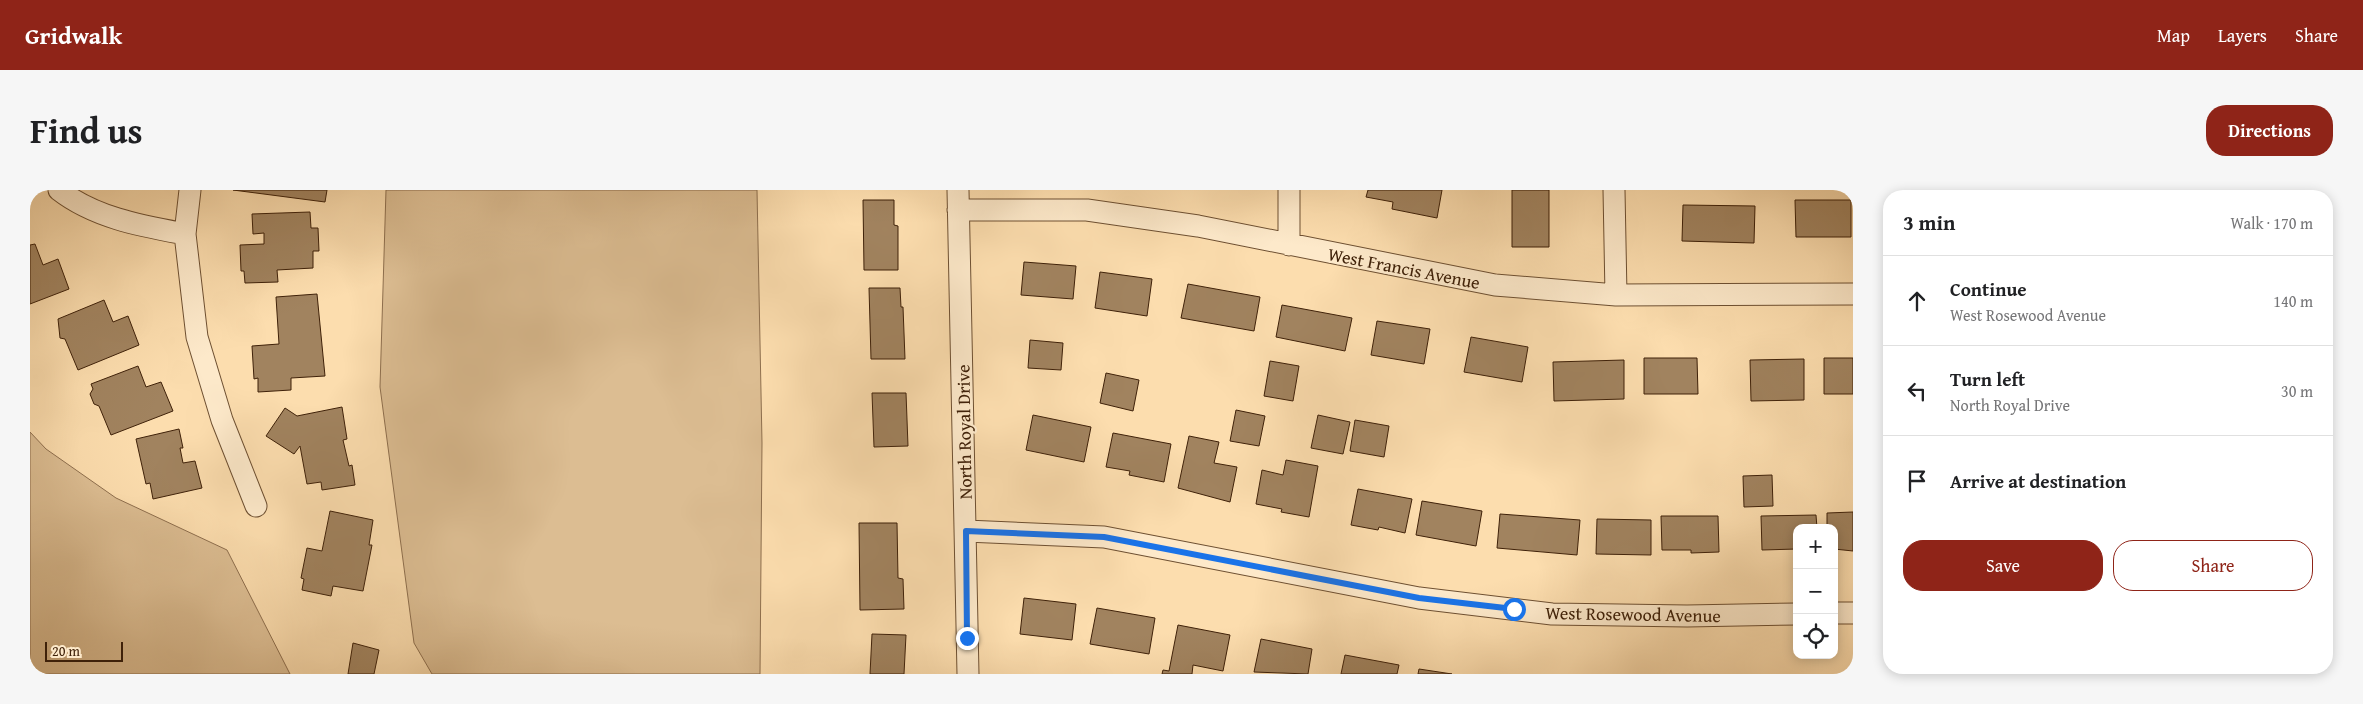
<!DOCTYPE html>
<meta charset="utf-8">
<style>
body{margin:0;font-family:"Gentium Book Plus",serif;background:#f6f6f6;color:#202124}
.controls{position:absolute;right:15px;bottom:15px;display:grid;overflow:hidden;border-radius:10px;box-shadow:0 2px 12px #0003}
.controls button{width:45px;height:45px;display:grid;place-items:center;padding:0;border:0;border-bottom:1px solid #e0e0e0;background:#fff;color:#202124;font:25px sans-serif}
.scale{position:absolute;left:15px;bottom:12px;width:78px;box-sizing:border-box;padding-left:5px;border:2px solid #3f2109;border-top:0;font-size:14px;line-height:18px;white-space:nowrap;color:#3f2109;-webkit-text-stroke:4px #fde9ca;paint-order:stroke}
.stop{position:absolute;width:15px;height:15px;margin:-11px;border:4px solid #1a73e8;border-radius:50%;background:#fff}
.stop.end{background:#1a73e8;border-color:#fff;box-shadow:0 1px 5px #0008}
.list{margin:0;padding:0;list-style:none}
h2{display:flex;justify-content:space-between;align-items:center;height:65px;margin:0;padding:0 20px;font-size:21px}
h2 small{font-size:16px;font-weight:400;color:#757577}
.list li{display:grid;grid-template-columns:32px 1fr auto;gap:15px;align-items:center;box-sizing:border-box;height:90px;padding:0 20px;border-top:1px solid #e0e0e0}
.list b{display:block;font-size:19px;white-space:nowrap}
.list p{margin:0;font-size:16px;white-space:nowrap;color:#757577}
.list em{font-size:16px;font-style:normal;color:#757577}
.actions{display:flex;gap:10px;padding:15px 20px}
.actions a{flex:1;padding:11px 0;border:1px solid #8f2418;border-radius:20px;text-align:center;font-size:18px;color:#8f2418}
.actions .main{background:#8f2418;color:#fff}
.icon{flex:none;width:28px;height:28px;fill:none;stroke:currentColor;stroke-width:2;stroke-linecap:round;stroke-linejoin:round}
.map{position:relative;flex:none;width:1823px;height:484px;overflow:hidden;border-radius:20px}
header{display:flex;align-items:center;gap:30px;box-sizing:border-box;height:70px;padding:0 25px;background:#8f2418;color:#fff}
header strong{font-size:24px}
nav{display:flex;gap:28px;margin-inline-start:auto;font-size:18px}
.intro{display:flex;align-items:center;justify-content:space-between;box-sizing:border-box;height:120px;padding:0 30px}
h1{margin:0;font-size:35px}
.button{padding:12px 22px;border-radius:20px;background:#8f2418;color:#fff;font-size:18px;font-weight:700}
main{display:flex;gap:30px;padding:0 30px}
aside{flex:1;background:#fff;border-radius:20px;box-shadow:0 2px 12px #0003}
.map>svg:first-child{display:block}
.green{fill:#dcbd92;stroke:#8e6f4e}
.building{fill:#a1835f;stroke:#3f2109}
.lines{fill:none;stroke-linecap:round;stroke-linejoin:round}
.street-casing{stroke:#6e5032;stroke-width:23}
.street{stroke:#fde9ca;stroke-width:21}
.route{stroke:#1a73e8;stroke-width:6}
.labels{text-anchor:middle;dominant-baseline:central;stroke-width:4.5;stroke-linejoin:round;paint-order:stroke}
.street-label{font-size:18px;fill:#3f2109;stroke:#fde9ca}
</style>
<header>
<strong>Gridwalk</strong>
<nav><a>Map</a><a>Layers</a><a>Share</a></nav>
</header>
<div class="intro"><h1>Find us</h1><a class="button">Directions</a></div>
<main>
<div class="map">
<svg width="1823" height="484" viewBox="0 0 1823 484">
<rect width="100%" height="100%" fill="#fcddae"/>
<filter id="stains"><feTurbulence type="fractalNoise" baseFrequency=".004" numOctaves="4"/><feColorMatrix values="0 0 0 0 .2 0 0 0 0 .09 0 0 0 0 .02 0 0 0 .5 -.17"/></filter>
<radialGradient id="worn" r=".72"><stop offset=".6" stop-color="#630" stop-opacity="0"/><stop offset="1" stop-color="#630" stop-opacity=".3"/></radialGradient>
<path class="green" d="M356,0H727L732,253L730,484H402L384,453L350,197Z
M0,242L16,259L86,308L197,360L260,484H0Z"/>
<path class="building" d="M203,0H297L295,12Z
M1338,0H1412L1407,28L1362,19L1363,12L1336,7Z
M1482,0H1519V57H1482Z
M833,10H864V35L868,36V80H834Z
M1765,10H1821V47H1766Z
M1653,15L1725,16L1724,53L1652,51Z
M280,22L281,38H288L289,61H283V78L247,80L248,92L215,93L214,81H211L210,55L234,54V43L223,44L222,24Z
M5,54L13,75L28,69L39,99L0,114V55Z
M994,72L1046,76L1043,109L991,105Z
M1070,82L1122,89L1117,126L1065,118Z
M1158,94L1230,107L1224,141L1151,128Z
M839,98H870L871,117H873L875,169H841Z
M287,104L295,186L261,188V200L228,202V188L224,189L222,156L249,154L246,107Z
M74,110L83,132L98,126L109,155L48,180L35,149L30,148L28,129Z
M1252,115L1322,128L1315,161L1246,147Z
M1347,131L1400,139L1394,174L1341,165Z
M1441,147L1498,157L1492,192L1434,182Z
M1000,150L1033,153L1031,180L998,178Z
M1614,168H1667L1668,204H1614Z
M1794,168H1823V204H1794Z
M1774,169V210L1721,211L1720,170Z
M1594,170V209L1524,211L1523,172Z
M1240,171L1269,176L1263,211L1234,206Z
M108,176L116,197L131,192L143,221L81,245L69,216L64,214L60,204L63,199L61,194Z
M1076,183L1109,190L1103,221L1070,213Z
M842,203H876L878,256L844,257Z
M312,217L317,249L313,250L319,276L322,275L325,295L292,300L291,292L277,294L270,256L264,264L236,246L255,218L267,226Z
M1206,220L1235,226L1229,256L1200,251Z
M1003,225L1061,237L1054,272L996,260Z
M1288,225L1320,232L1313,264L1281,258Z
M1325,230L1359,236L1354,267L1320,261Z
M149,239L153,258H150L153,273L165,271L172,298L123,309L120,293L116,294L106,249Z
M1083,243L1141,254L1134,292L1099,285L1100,281L1076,277Z
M1159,246L1189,252L1184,273L1207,277L1200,312L1148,298Z
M1256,270L1288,276L1279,327L1251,322L1252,319L1226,314L1232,280L1253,285Z
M1742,285L1743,316L1714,317L1713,286Z
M1328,299L1382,309L1375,343L1349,337L1348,340L1321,335Z
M1392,311L1452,321L1446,356L1386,345Z
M300,321L343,330L339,355H342L333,401L303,396L301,406L272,400L274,389L271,388L277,358L292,361Z
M1823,322V361L1804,359V338H1797V323Z
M1470,324L1550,330L1547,365L1467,358Z
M1786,325L1787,338H1767V359L1732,360L1731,326Z
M1631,326H1688L1689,362L1661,363V360H1632Z
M1567,329L1621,330V365L1566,364Z
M829,333H867L868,388L873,389L874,419L830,420Z
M994,408L1046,414L1042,450L990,444Z
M1067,418L1125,428L1119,464L1060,454Z
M1148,435L1200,445L1193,481L1163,475L1162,484H1132L1133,480L1139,481Z
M842,444L876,445L874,484H840Z
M1231,449L1282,459L1278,484L1224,482Z
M323,453L349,460L344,484H318Z
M1315,465L1369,475L1367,484H1311Z
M1389,479L1422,484H1388Z"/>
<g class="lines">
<g class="street-casing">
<path id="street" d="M29,0C65,28 112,36 155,44
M160,0L155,44L167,147L192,230L226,316
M928,0L938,484
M1259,0V55
M1584,0L1586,105
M928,20H1057L1168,36L1465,95L1586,105L1823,104
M936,341L1074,347L1389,408L1522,424L1657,426L1767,424
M1804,423H1823"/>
</g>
<use href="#street" class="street"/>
</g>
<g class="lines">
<path class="route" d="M937,448L936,341L1074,347L1389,408L1484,419"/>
</g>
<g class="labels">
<g class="street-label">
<text transform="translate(1374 78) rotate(11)">West Francis Avenue</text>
<text transform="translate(934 242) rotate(-91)">North Royal Drive</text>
<text transform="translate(1603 424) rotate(1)">West Rosewood Avenue</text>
</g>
</g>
<rect width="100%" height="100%" filter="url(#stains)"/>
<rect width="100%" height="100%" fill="url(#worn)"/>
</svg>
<div class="controls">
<button>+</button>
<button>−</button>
<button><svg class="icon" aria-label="locate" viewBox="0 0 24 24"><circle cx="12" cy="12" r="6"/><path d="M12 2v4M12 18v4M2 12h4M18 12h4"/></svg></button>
</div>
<div class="scale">20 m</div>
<div class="stop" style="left:1484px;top:419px"></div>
<div class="stop end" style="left:937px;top:448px"></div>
</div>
<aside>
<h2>3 min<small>Walk · 170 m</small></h2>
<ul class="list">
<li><svg class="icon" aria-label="ahead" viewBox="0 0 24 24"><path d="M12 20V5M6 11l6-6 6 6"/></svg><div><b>Continue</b><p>West Rosewood Avenue</p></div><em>140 m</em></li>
<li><svg class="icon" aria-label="left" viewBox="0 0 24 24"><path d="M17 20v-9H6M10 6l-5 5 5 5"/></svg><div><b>Turn left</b><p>North Royal Drive</p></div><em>30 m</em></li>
<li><svg class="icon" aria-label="arrive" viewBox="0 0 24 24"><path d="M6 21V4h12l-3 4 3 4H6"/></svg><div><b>Arrive at destination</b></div></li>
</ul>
<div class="actions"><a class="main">Save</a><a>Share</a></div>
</aside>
</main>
